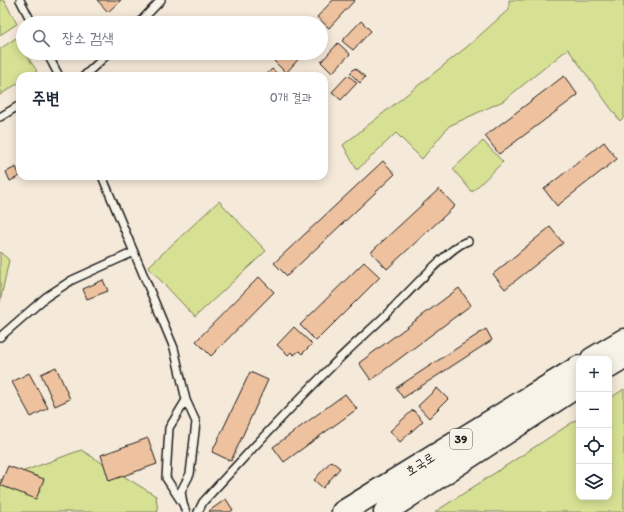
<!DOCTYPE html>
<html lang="ko">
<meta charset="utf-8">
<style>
body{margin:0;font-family:Itim,"Poor Story",sans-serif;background:#f6f6f7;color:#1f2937}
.controls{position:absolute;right:12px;bottom:12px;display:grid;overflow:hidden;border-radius:8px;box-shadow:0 2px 10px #0003}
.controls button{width:36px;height:36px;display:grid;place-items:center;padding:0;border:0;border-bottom:1px solid #e0e1e3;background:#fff;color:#1f2937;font:20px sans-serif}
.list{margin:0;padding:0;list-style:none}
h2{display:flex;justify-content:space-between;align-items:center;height:52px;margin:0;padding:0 16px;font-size:17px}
h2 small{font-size:13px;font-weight:400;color:#747a83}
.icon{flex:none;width:22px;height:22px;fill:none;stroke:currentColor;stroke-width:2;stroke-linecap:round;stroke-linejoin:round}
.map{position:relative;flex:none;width:624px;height:512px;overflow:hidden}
.search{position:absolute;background:#fff;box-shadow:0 2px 10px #0003;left:16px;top:16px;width:312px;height:44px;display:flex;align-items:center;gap:10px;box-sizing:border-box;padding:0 14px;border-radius:22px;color:#747a83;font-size:15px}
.panel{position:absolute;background:#fff;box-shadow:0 2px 10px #0003;left:16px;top:72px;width:312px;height:108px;border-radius:12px}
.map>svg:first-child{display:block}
.green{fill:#d6e194;stroke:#797e58}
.building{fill:#efc29f;stroke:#1c1c1c}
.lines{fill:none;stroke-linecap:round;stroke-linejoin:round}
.lane-casing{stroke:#1c1c1c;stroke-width:10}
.primary-casing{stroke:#1c1c1c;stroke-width:25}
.lane{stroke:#f7f3e8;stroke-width:7}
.primary{stroke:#f7f3e8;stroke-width:22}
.labels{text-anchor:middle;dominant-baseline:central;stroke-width:3.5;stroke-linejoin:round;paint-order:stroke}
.shield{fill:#f7f3e8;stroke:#5e5c59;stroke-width:1}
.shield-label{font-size:12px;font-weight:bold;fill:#1c1c1c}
.street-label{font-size:13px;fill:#1c1c1c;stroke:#f7f3e8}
</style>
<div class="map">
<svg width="624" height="512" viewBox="0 0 624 512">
<rect width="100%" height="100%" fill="#f5e9d9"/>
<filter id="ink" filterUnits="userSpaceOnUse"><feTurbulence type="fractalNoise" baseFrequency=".025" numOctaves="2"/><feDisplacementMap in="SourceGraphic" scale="8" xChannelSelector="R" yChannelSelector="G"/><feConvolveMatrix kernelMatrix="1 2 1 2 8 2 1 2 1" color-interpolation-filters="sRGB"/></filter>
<g filter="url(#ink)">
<path class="green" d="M0,0H4L17,24L0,35Z
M509,0H624V117L620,121L568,49L503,101L449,126L422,159L396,133L357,170L343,145L468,46L509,9Z
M16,38L23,49V53H25L37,71L29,76H20V82L0,95V49Z
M483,141L503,162L472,192L453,169Z
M219,201L266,251L195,317L148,267Z
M0,252L9,260L0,302Z
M624,389V512H435L579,418V497H609V399Z
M81,450L156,496L158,512H0V480Z"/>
<path class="building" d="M97,0H121L108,12Z
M333,0H355L329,28L317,17Z
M361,21L371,31L353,50L342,41Z
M338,43L350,54L332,73L321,62Z
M282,53H304L286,73L274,61Z
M355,68L365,77L360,83L350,73Z
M272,69L280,76H265Z
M348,75L357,83L341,100L332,92Z
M564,76L578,95L499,154L485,136Z
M604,142L617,159L557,206L544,189Z
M383,161L395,174L287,276L274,263Z
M16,167L20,176L10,181L6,172Z
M439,189L455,206L387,269L371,252Z
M550,227L563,243L505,289L493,274Z
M364,262L380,277L316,341L300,325Z
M259,277L274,292L211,356L196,341Z
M103,280L108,291L87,299L83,289Z
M459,288L471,305L371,380L359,363Z
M294,327L312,344L302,354L299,351L294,355L291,352L288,355L277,345Z
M486,329L492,340L403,398L396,388Z
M56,367L70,399L55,406L41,374Z
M250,372L268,380L231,461L212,452Z
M29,373L48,408L31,417L12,382Z
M437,388L448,399L429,418L418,406Z
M345,394L357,409L284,462L273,447Z
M413,410L423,421L400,442L390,431Z
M148,438L157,464L109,481L101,455Z
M331,461L340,468L323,488L314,480Z
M8,466L44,479L36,499L0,485Z
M226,499L233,510L230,512H210L209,511Z"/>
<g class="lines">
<g class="lane-casing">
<path id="lane" d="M20,0L32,23
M139,23L161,0
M47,53L59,76
M84,76L109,53
M0,117L20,105
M102,176L174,348L186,400
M0,337L46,297L72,280L134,252
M183,504L181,491L190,474L196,422L186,400L169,428L166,478L183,504L186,512
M198,512L203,502C245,456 287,411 330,368C350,347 372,329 392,309C407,294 450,246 468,241"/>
</g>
<g class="primary-casing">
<path id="primary" d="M592,359L624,340
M609,367L624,358
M343,512L579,367
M385,512L579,385"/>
</g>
<use href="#lane" class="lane"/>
<use href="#primary" class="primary"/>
</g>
</g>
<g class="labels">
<rect class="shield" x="450" y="429" width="22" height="20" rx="3"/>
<g class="shield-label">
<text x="461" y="439">39</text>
</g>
<g class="street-label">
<text transform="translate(420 464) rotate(-32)">호국로</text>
</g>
</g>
</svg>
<div class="controls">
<button>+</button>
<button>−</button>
<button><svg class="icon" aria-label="locate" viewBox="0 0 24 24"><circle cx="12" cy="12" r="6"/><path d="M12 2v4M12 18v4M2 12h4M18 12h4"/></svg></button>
<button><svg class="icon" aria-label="layers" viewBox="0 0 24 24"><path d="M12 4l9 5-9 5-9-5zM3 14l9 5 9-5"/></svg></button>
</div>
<div class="search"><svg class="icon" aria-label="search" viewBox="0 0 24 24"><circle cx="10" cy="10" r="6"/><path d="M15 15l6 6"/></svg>장소 검색</div>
<section class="panel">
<h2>주변<small>0개 결과</small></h2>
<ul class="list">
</ul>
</section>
</div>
